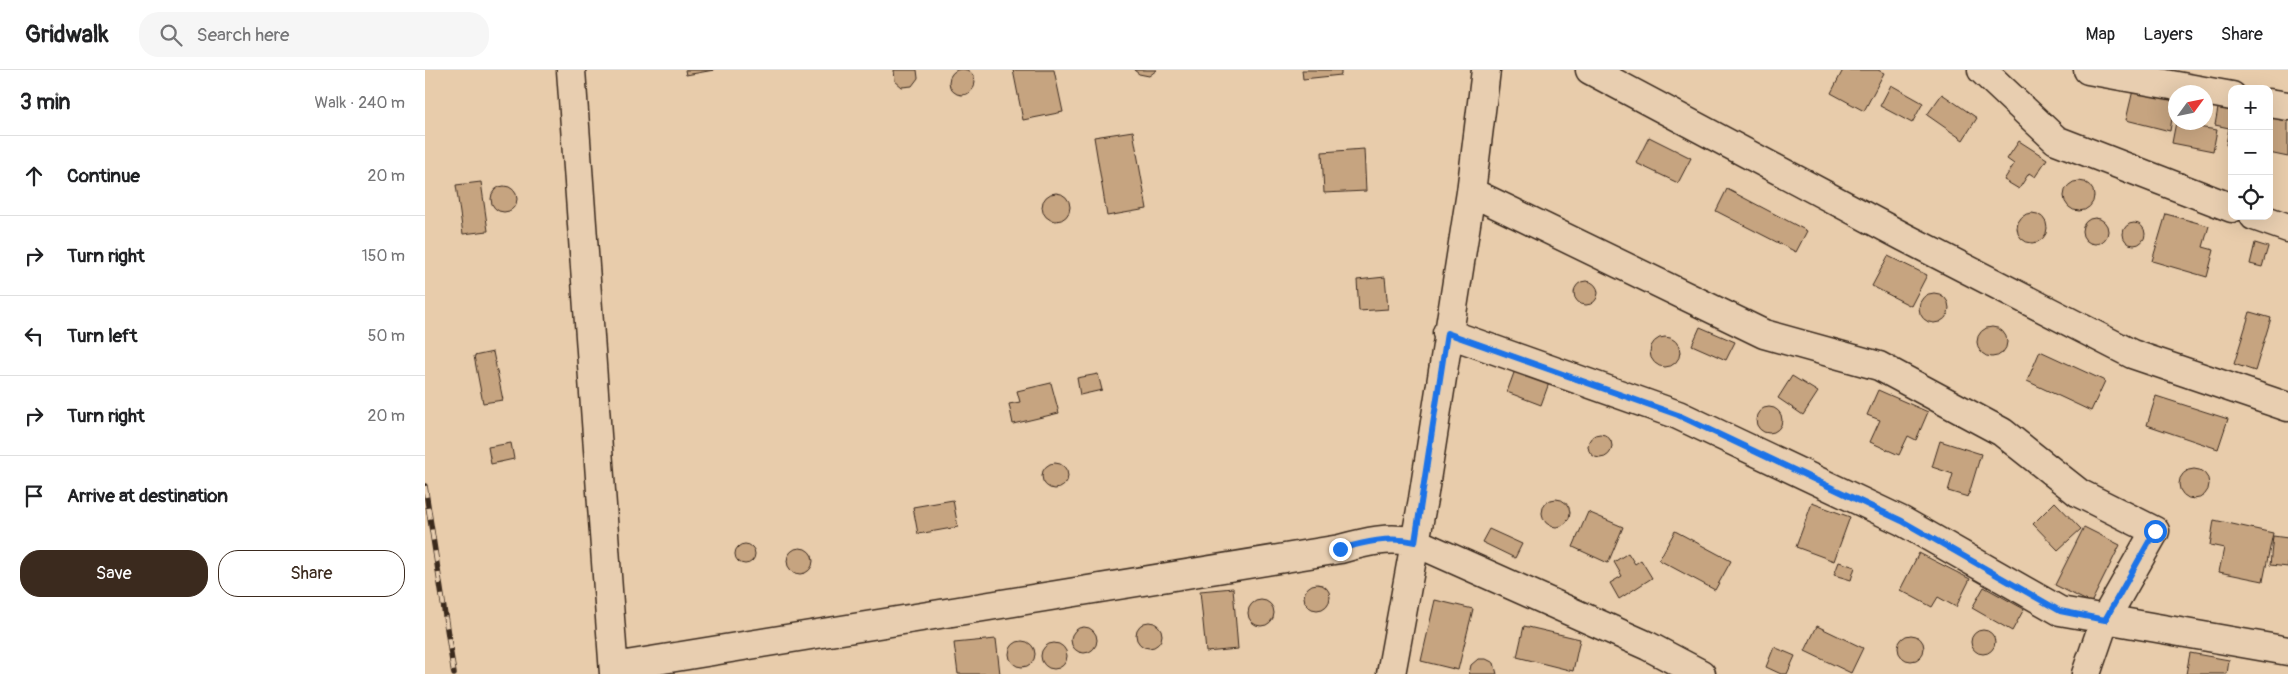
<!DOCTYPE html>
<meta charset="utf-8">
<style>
body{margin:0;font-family:Pangolin,sans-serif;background:#f6f6f6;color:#202124}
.controls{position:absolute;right:15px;top:15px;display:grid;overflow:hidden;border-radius:10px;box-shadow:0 5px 20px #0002}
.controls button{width:45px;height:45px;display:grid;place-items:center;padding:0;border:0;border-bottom:1px solid #e0e0e0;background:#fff;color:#202124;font:25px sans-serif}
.compass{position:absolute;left:1743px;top:15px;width:45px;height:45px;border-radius:50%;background:#fff;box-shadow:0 5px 20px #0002;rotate:57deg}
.stop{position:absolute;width:15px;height:15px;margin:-11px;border:4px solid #1a73e8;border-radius:50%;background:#fff}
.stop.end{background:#1a73e8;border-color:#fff;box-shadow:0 1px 5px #0008}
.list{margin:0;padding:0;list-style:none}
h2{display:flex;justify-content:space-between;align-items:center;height:65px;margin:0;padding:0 20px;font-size:21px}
h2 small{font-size:16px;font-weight:400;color:#757577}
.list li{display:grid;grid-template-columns:32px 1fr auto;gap:15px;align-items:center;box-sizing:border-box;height:80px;padding:0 20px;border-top:1px solid #e0e0e0}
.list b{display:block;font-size:19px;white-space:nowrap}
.list em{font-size:16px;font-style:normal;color:#757577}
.actions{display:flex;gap:10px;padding:15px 20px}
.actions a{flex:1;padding:11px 0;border:1px solid #3b2a1e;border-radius:20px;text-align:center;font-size:18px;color:#3b2a1e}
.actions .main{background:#3b2a1e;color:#fff}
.icon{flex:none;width:28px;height:28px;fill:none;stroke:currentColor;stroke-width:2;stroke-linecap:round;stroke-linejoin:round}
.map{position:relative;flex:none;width:1863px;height:604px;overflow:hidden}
header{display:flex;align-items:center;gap:30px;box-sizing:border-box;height:70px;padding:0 25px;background:#fff;border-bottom:1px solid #e0e0e0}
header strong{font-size:24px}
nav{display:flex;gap:28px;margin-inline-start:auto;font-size:18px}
.search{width:350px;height:45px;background:#f6f6f6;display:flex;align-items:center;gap:12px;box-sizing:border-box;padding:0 18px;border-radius:20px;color:#757577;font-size:19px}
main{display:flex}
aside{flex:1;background:#fff}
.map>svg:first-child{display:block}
.building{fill:#c6a480;stroke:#3b2a1e}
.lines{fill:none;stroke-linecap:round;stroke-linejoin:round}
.minor-casing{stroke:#3b2a1e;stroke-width:31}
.minor{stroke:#e8ceb0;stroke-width:28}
.rail-casing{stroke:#3b2a1e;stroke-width:5.5}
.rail{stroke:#e8ceb0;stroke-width:4;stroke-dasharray:11;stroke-linecap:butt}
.route{stroke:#1a73e8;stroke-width:6}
</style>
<header>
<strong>Gridwalk</strong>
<div class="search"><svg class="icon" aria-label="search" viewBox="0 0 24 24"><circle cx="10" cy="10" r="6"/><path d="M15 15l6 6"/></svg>Search here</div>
<nav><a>Map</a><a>Layers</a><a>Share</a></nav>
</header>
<main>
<aside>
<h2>3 min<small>Walk · 240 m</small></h2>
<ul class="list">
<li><svg class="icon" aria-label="ahead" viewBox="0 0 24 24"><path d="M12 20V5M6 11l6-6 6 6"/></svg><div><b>Continue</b></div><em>20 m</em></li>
<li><svg class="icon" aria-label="right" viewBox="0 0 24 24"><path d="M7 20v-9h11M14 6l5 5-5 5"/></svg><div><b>Turn right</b></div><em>150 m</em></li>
<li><svg class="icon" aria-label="left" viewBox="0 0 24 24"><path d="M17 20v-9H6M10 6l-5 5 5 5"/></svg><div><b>Turn left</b></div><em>50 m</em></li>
<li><svg class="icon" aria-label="right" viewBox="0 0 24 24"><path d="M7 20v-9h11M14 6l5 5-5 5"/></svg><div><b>Turn right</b></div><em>20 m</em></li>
<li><svg class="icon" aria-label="arrive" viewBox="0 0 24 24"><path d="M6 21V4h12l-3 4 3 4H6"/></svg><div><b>Arrive at destination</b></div></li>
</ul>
<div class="actions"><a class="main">Save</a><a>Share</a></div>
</aside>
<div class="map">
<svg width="1863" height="604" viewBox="0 0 1863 604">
<rect width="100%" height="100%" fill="#e8ccab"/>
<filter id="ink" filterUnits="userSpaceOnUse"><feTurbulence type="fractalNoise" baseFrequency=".02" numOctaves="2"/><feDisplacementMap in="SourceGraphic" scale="10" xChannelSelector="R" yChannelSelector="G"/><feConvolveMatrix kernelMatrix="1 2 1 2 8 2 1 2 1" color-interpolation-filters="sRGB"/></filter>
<g filter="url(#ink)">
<path class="building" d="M524 12a13 13 0 1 1 26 0a13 13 0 1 1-26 0Z
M260,0H289L261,5Z
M469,0H492L493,8L487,16L477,17L470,11Z
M588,0H629L638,42L598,50Z
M732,0L724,6L714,4L709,0Z
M877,0H916V5L878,9Z
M1418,0H1453L1459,3L1439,41L1406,23Z
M1466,15L1498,33L1487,53L1455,36Z
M1708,20L1750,30L1745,61L1701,50Z
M1517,24L1552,48L1538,70L1502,45Z
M1793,38L1807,41V76L1801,75L1804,58L1790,55Z
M1844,47L1863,51V87L1844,83Z
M1751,52H1774L1773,57L1792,60L1788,81L1747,73Z
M708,61L722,139L682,146L669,67Z
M1224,67L1266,88L1253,113L1211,93Z
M1594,71L1622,89L1610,107L1604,103L1594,119L1579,110L1589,94L1582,89Z
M939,79L941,121L899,123L897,82Z
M1639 126a15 15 0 1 1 30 0a15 15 0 1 1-30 0Z
M56,112L63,161L38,164L31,115Z
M66 129a13 13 0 1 1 26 0a13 13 0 1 1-26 0Z
M1302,119L1382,161L1371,182L1291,141Z
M617 137a14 14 0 1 1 28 0a14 14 0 1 1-28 0Z
M1592 158a15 15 0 1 1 30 0a15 15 0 1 1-30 0Z
M1741,144L1784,156L1778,177L1789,180L1782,207L1727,191Z
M1657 161a13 13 0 1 1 26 0a13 13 0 1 1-26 0Z
M1698 164a11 11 0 1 1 22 0a11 11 0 1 1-22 0Z
M1830,173L1843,177L1837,197L1825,194Z
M1463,186L1502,205L1486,236L1447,216Z
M960,207L963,239L934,241L932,210Z
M1149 223a12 12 0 1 1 24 0a12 12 0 1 1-24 0Z
M1494 238a15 15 0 1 1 30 0a15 15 0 1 1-30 0Z
M1825,242L1846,248L1830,301L1809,294Z
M1275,257L1310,272L1301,290L1267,275Z
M1552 272a15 15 0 1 1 30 0a15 15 0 1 1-30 0Z
M1225 282a15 15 0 1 1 30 0a15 15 0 1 1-30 0Z
M1615,281L1680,311L1666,341L1602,311Z
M68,282L78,330L58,333L49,286Z
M1090,300L1124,313L1116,335L1082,322Z
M673,304L677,320L655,325L652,308Z
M1367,306L1393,322L1378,345L1353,328Z
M626,313L634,343L588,354L584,334L595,332L592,321Z
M1453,320L1503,342L1491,370L1483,366L1474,385L1445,372L1455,350L1442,345Z
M1731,326L1803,349L1793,379L1722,355Z
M1331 350a13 13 0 1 1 26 0a13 13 0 1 1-26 0Z
M1163 376a12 12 0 1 1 24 0a12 12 0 1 1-24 0Z
M1515,371L1556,384L1543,427L1523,421L1528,404L1507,397Z
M86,373L89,389L66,394L63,377Z
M617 406a13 13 0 1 1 26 0a13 13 0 1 1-26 0Z
M1754 414a15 15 0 1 1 30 0a15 15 0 1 1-30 0Z
M1117 443a14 14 0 1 1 28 0a14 14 0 1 1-28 0Z
M528,430L533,457L493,464L488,437Z
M1630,432L1656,459L1633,480L1608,454Z
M1387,433L1425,447L1409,491L1371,477Z
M1163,442L1198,457L1183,493L1148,477Z
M1789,450L1848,463L1838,511L1794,502L1799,478L1785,475Z
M1659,457L1695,475L1666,533L1630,515Z
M1064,459L1097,474L1090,488L1057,472Z
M1250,461L1306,491L1290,520L1234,490Z
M1848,466L1863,468V497L1845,495Z
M310 484a10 10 0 1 1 20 0a10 10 0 1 1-20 0Z
M362 491a13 13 0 1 1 26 0a13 13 0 1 1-26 0Z
M1203,483L1210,494L1216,490L1227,508L1194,529L1185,513L1197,506L1189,492Z
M1494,483L1545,509L1531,537L1513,527L1507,537L1475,520Z
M1414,492L1430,497L1426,510L1409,505Z
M879 527a13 13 0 1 1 26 0a13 13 0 1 1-26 0Z
M1559,517L1599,539L1587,561L1547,538Z
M808,518L813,579L781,582L775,521Z
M1010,530L1048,539L1033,600L996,591Z
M823 543a13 13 0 1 1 26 0a13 13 0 1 1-26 0Z
M711 565a13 13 0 1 1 26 0a13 13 0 1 1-26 0Z
M1099,556L1155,569L1148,601L1092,587Z
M1392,556L1438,578L1426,603L1380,581Z
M646 570a13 13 0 1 1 26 0a13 13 0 1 1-26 0Z
M1546 572a12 12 0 1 1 24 0a12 12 0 1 1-24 0Z
M1473 578a13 13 0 1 1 26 0a13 13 0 1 1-26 0Z
M571,569L575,604H533L529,573Z
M584 584a13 13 0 1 1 26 0a13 13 0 1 1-26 0Z
M616 586a13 13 0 1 1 26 0a13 13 0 1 1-26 0Z
M1349,577L1370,586L1362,604H1356L1341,597Z
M1765,583L1804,590L1802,604H1761Z
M1053,589H1061L1069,593L1072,604H1044L1046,595Z"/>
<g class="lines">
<g class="minor-casing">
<path id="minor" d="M146,0L189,604
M1165,0L1479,167L1707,284L1863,337
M1557,0L1631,70L1807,138
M1663,0L1807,26
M1844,33L1863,36
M1046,122L1339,264L1454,296L1577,362L1654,423L1730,461L1680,549L1661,604
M1829,146L1863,158
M1022,263L1253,345L1477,451L1635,541L1863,581
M189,597L915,479C940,472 964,466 990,472L1223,576L1276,604
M966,604L998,429L1046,122L1061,0"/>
</g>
<use href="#minor" class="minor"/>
<g class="rail-casing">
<path id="rail" d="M0,416L29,604"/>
</g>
<use href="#rail" class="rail"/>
</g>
</g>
<g class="lines" filter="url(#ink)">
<path class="route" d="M915,479C940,472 964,466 990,472L1022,263L1253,345L1477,451L1635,541L1680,550L1730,461"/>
</g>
</svg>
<div class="controls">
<button>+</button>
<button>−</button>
<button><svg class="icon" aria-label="locate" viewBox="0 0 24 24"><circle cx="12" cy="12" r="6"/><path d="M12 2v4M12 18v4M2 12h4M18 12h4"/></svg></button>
</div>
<svg class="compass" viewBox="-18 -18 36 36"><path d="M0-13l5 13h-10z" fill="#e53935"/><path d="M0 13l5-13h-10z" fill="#757577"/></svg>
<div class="stop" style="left:1730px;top:461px"></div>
<div class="stop end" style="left:915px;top:479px"></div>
</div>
</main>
